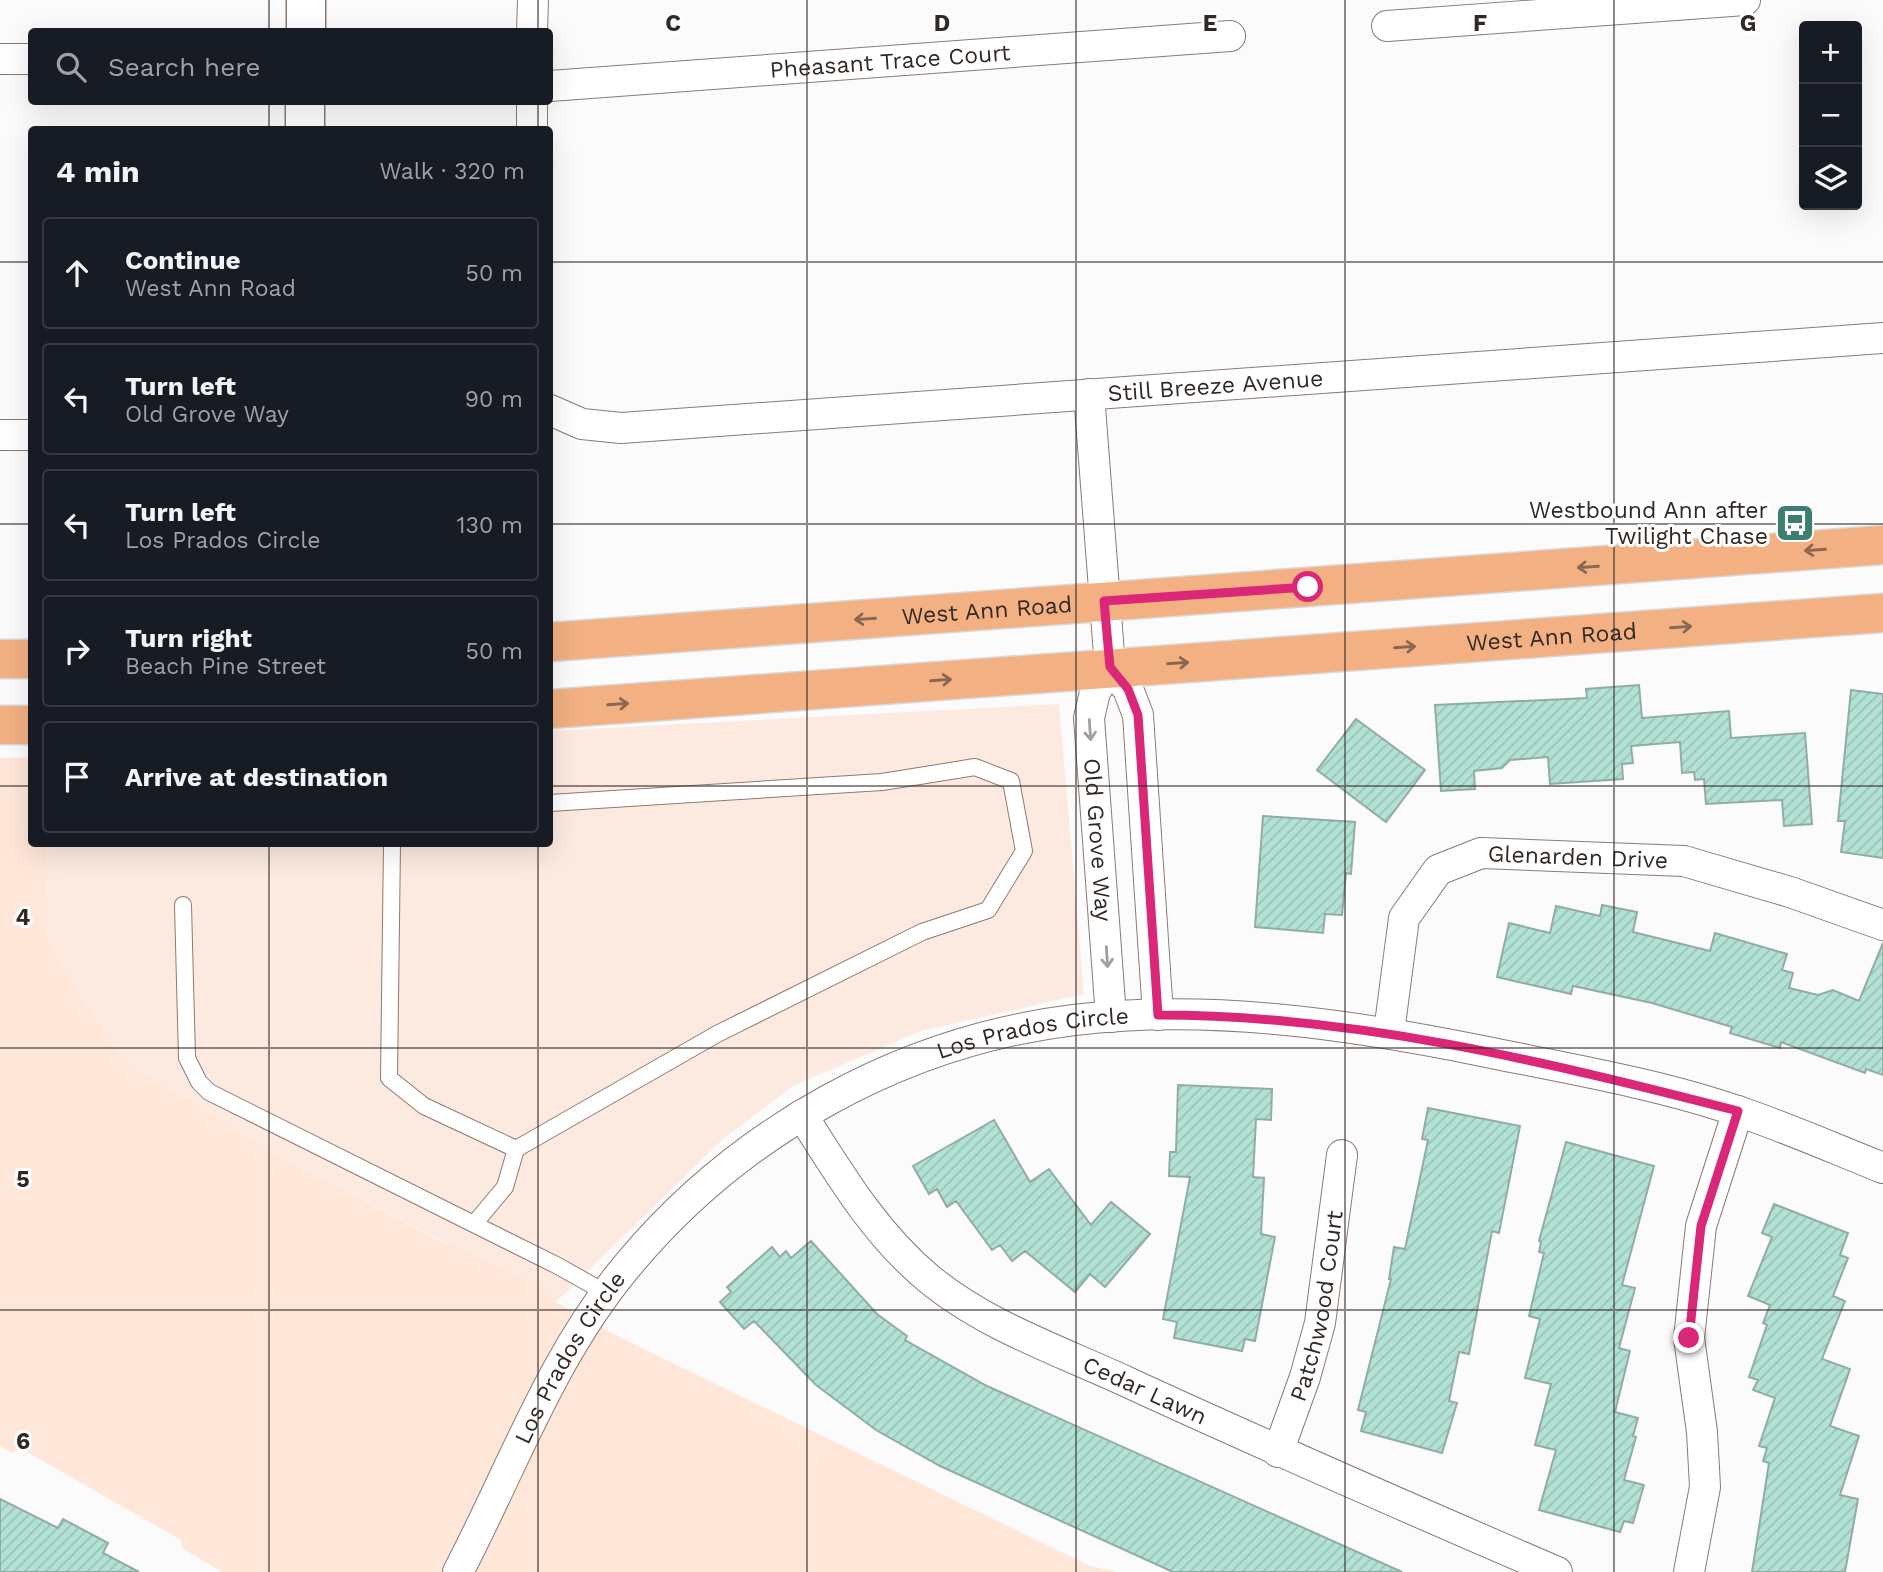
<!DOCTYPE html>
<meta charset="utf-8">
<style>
body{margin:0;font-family:"Work Sans",sans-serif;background:#20242c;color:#f1f3f6}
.controls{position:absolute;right:21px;top:21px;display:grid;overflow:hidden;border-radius:7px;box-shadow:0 7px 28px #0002}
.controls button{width:63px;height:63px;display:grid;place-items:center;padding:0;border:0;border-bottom:2px solid #363941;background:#171b24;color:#f1f3f6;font:35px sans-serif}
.stop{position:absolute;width:21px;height:21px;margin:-16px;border:5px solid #db2777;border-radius:50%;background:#fff}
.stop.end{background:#db2777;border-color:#fff;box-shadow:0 2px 7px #0008}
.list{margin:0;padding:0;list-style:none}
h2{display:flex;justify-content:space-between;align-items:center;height:91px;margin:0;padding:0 28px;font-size:30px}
h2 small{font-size:23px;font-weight:400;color:#9ea1a6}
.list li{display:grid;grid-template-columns:46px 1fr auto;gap:21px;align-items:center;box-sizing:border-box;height:112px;margin:0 14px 14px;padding:0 14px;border:2px solid #363941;border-radius:7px}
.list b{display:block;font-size:26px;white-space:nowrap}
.list p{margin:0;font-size:23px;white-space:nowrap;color:#9ea1a6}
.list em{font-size:23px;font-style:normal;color:#9ea1a6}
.icon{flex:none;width:38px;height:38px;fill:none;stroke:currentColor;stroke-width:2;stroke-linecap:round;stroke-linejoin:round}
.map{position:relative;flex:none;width:1883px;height:1572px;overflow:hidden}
.search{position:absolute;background:#171b24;box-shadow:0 7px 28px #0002;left:28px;top:28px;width:525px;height:77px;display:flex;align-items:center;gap:18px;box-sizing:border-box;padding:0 24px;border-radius:7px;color:#9ea1a6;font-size:26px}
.panel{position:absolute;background:#171b24;box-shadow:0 7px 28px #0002;left:28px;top:126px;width:525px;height:721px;border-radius:7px}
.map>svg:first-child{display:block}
.built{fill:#fceae0}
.green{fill:#fee6d9}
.building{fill:url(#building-hatch);stroke:#92aca5;stroke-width:2}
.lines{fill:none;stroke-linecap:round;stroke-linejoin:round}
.service-casing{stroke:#8e7a6f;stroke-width:18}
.minor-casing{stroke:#8e7a6f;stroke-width:32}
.tertiary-casing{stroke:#8e7a6f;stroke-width:41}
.primary-casing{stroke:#dad8d8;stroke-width:41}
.service{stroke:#fff;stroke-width:16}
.minor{stroke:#fff;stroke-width:30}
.tertiary{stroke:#fff;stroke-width:38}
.primary{stroke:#f2b083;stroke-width:38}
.oneway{stroke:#88664f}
.oneway2{stroke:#a29f9c}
.route{stroke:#db2777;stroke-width:9}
.grid{fill:none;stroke:#312924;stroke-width:2;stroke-opacity:0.55}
.labels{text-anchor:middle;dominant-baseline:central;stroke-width:6;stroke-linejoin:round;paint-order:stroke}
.street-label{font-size:23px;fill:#312924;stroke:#fff}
.poi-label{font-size:23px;fill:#312924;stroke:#fff;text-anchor:end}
.grid-label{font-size:23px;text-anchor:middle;font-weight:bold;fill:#312924;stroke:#fff;stroke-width:6;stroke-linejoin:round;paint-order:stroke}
</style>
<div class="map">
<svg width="1883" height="1572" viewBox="0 0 1883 1572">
<defs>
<pattern id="building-hatch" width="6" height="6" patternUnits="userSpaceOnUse" patternTransform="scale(1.75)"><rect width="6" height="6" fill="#b2e2d5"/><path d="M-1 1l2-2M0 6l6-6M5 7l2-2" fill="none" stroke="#9ac2b7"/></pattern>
</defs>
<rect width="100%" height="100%" fill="#fbfbfb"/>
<path class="built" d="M1059,704L1084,994L921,1031L793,1086L723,1139L556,1302L266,1148L120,1058L49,944L46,844H550V731Z"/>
<path class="green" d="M0,758H31L32,844H46L49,944L120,1058L266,1148L447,1245L449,1242L543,1288L554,1301L621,1338L1090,1566L1117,1572H222L182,1548L181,1540L20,1448L12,1453L0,1446Z"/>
<path class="building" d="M1639,685L1642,718L1729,711L1731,738L1805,733L1812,824L1784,826L1782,800L1706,804L1704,779L1695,780L1694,772L1682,773L1680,742L1631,746L1633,763L1622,764L1623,779L1550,784L1548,757L1510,760L1502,768L1474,771L1475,789L1441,791L1435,705L1587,698L1586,689Z
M1851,690L1883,694V858L1841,852L1845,821H1838Z
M1356,719L1425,770L1386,822L1317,770Z
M1263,816L1355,822L1351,874L1346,873L1342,915L1325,914L1323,933L1255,927Z
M1602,905L1637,912L1633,932L1710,951L1715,933L1787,954L1782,970L1793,973L1789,988L1818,995L1833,990L1859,1001L1883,943V1075L1866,1069L1865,1073L1781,1042L1780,1048L1730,1033L1732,1027L1652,1003L1573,986L1571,994L1497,977L1509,923L1550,933L1556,906L1600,916Z
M1178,1085L1272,1089L1271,1120L1256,1119L1253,1177L1264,1178L1261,1234L1275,1237L1255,1341L1245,1339L1242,1351L1174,1338L1177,1322L1163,1319L1190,1177L1169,1176L1170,1152H1176Z
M1428,1108L1520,1126L1499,1233L1492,1231L1469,1354L1459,1352L1449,1401L1457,1403L1442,1453L1361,1431L1366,1412L1358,1410L1391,1279H1389L1394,1247L1405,1249L1428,1140L1422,1139Z
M994,1120L1030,1182L1049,1169L1091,1225L1111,1202L1150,1234L1105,1287L1090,1274L1075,1292L1025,1251L1012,1261L1000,1245L992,1250L956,1201L947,1207L937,1189L929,1194L913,1166Z
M1566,1142L1654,1166L1622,1285L1635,1288L1619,1348L1630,1351L1615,1412L1638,1418L1633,1436L1636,1437L1624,1480L1644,1485L1633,1523L1624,1521L1620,1532L1539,1510L1556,1450L1535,1445L1551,1384L1525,1378L1540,1319L1529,1316L1544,1253L1539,1252L1541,1242L1539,1241Z
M1774,1204L1848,1233L1840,1255L1848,1258L1833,1296L1845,1301L1822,1359L1850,1369L1830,1426L1859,1436L1840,1495L1858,1499L1845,1572H1752L1769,1463L1763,1461L1767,1448L1759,1446L1775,1398L1753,1390L1758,1380L1749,1377L1767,1325L1763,1323L1770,1305L1748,1296L1772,1237L1762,1233Z
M811,1241L877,1314L907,1336L905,1340L987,1386L1402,1572H1173L940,1466L876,1430L816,1385L754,1321L744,1329L720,1302L731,1292L727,1287L772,1247L780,1257L786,1251L791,1258Z
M0,1499L58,1528L63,1519L108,1543L103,1553L139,1572H0Z"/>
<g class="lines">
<g class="service-casing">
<path id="service" d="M392,844L389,1078L424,1106L516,1149
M183,905L187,1058L199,1082L209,1092L558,1266L606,1293
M474,1224L505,1187L516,1149L717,1034L922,932L988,910L1024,851L1011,781L975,767L882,782L550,803"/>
</g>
<g class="minor-casing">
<g id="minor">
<path d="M1387,26L1745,0"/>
<path d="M532,32L533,0"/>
<path d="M0,59H32"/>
<path id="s1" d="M550,86L1230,36"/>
<path d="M532,102V130"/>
<path d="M1089,394L1110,667L1128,689L1138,715L1158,1015"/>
<path id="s2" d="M550,410L582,424L621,428L1883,338"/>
<path d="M0,435H32"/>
<path id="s3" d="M1110,667L1095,692L1089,718L1111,1017"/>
<path id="s4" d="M1389,1032L1404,918L1438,870L1481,853L1684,861L1790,892L1883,925"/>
<path id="s5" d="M802,1115C839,1173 874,1233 928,1278C984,1325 1060,1351 1125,1381C1268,1447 1413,1510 1557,1572"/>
<path id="s6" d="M1278,1452L1305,1377L1320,1323L1342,1155"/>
<path id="s7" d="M458,1572C512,1469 551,1357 627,1266C738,1132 901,1041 1074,1020C1209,1004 1349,1024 1482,1051C1565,1068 1660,1084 1740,1112C1788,1128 1835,1149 1883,1168"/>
<path d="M1689,1572L1705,1487L1702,1432L1689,1338L1701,1226L1738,1111"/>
</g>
</g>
<g class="tertiary-casing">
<path id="tertiary" d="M306,32V0
M305,130V102"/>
</g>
<g class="primary-casing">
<g id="primary">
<path id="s8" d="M550,642L1883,545"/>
<path d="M0,659H32"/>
<path id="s9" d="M550,709L1883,613"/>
<path d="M0,725H32"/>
</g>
</g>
<use href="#service" class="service"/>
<use href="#minor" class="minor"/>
<use href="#tertiary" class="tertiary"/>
<use href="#primary" class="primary"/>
</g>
<defs><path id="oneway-shaft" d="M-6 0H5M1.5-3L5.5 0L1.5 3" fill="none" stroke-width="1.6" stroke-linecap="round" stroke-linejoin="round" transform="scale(1.75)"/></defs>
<g class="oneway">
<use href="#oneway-shaft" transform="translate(1815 550) rotate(176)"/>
<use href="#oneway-shaft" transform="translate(1588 567) rotate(176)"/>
<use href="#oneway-shaft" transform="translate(865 619) rotate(176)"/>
<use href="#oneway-shaft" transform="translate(1681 627) rotate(-4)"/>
<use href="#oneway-shaft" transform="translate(1405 647) rotate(-4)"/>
<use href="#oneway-shaft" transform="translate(1178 663) rotate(-4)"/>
<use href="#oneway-shaft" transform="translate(941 680) rotate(-4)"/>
<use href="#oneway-shaft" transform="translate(618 704) rotate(-4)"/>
</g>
<g class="oneway2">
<use href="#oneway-shaft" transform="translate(1090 730) rotate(86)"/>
<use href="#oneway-shaft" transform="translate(1107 957) rotate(86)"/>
</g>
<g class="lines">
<path class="route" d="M1308,587L1104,601L1110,667L1128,689L1138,715L1158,1015C1356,1015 1547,1062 1738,1111L1701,1226L1689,1338"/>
</g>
<path class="grid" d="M269,0V32M538,0V32M807,0V1572M1076,0V1572M1345,0V1572M1614,0V1572M269,102V130M538,102V130M0,262H32M550,262H1883M0,524H32M550,524H1883M0,786H32M550,786H1883M269,844V1572M538,844V1572M0,1048H1883M0,1310H1883"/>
<defs>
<g id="bus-square" transform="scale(2.0125)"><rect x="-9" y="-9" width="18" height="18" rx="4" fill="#3c7e6f" stroke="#fff"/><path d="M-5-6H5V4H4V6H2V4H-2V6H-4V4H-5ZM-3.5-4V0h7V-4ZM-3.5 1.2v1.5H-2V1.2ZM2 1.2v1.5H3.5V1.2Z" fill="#fff"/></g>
</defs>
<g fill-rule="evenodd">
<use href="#bus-square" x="1795" y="523"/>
</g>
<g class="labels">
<g class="street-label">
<text stroke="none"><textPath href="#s1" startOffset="341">Pheasant Trace Court</textPath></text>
<text stroke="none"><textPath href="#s2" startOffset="670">Still Breeze Avenue</textPath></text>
<text stroke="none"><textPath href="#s8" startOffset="438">West Ann Road</textPath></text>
<text stroke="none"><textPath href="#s9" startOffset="1004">West Ann Road</textPath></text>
<text stroke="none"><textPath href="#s3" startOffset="178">Old Grove Way</textPath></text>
<text stroke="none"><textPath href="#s4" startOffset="317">Glenarden Drive</textPath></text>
<text stroke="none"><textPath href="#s7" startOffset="830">Los Prados Circle</textPath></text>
<text stroke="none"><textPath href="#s6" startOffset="152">Patchwood Court</textPath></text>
<text stroke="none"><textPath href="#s7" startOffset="242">Los Prados Circle</textPath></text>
<text stroke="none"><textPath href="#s5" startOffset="452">Cedar Lawn</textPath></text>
</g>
<g class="poi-label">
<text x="1768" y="510">Westbound Ann after<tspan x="1768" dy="26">Twilight Chase</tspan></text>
</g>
</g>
<g class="grid-label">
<text x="673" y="31">C</text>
<text x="942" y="31">D</text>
<text x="1210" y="31">E</text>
<text x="1480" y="31">F</text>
<text x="1748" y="31">G</text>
<text x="23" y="925">4</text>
<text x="23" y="1187">5</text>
<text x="23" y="1449">6</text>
</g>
</svg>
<div class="controls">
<button>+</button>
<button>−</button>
<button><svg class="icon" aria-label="layers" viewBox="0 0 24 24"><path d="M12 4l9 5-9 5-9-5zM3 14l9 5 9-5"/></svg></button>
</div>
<div class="stop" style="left:1308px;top:587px"></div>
<div class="stop end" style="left:1689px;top:1338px"></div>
<div class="search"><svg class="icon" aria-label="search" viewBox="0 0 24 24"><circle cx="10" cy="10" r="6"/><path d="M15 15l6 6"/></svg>Search here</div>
<section class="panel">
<h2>4 min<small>Walk · 320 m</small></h2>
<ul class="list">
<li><svg class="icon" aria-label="ahead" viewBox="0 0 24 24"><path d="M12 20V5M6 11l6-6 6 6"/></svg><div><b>Continue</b><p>West Ann Road</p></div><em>50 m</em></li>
<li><svg class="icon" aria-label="left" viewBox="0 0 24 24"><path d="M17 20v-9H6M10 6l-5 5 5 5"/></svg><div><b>Turn left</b><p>Old Grove Way</p></div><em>90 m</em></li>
<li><svg class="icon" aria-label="left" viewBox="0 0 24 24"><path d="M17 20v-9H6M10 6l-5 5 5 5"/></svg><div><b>Turn left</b><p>Los Prados Circle</p></div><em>130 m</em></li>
<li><svg class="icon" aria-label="right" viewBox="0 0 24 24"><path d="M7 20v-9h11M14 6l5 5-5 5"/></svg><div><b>Turn right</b><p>Beach Pine Street</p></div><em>50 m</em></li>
<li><svg class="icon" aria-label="arrive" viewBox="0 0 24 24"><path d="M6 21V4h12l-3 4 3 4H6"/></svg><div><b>Arrive at destination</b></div></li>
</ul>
</section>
</div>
